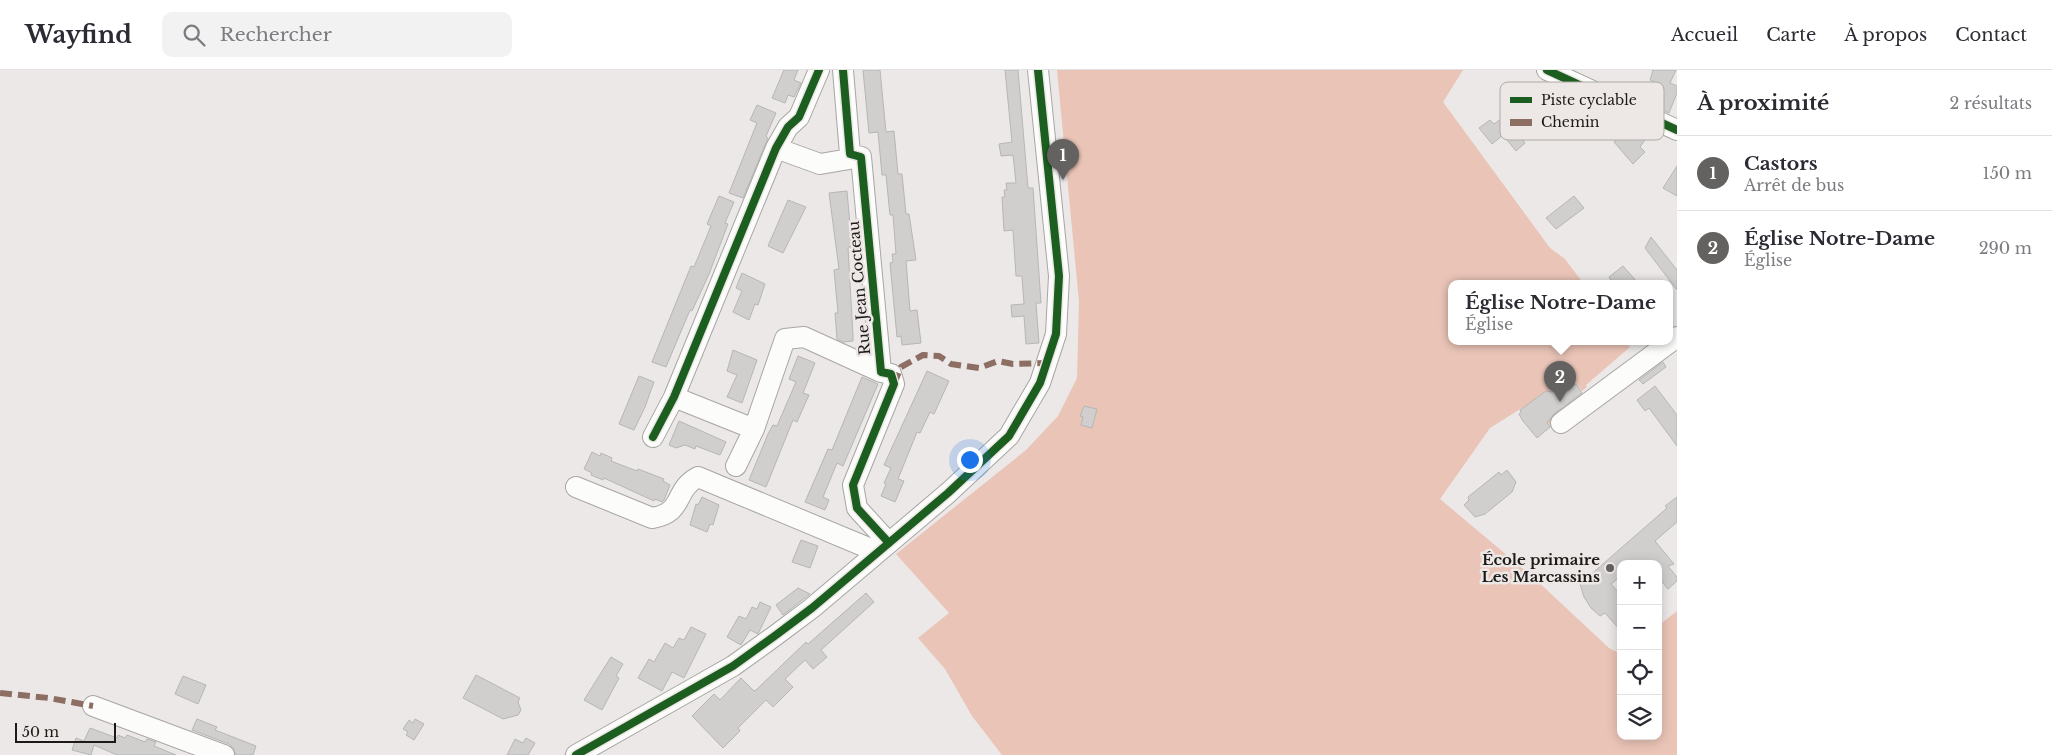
<!DOCTYPE html>
<html lang="fr">
<meta charset="utf-8">
<style>
body{margin:0;font-family:"Libre Baskerville",serif;background:#f2f2f3;color:#2b2b33}
.controls{position:absolute;right:15px;bottom:15px;display:grid;overflow:hidden;border-radius:10px;box-shadow:0 2px 12px #0003}
.controls button{width:45px;height:45px;display:grid;place-items:center;padding:0;border:0;border-bottom:1px solid #e1e1e2;background:#fff;color:#2b2b33;font:25px sans-serif}
.scale{position:absolute;left:15px;bottom:12px;width:101px;box-sizing:border-box;padding-left:5px;border:2px solid #1c1a19;border-top:0;font-size:14px;line-height:18px;white-space:nowrap;color:#1c1a19;-webkit-text-stroke:4px #ede7e5;paint-order:stroke}
.you{position:absolute;left:969px;top:389px;width:18px;height:18px;margin:-12px;border:4px solid #fff;border-radius:50%;background:#1a73e8;box-shadow:0 0 0 8px #1a73e833}
.badge{display:grid;place-items:center;width:32px;height:32px;border-radius:50%;background:#646261;color:#fff;font-size:16px;font-weight:700}
.pin{position:absolute;translate:-50% -41px;filter:drop-shadow(0 1px 2px #0008)}
.pin::after{content:'';position:absolute;top:26px;width:18px;height:15px;background:inherit;clip-path:polygon(0 0,100% 0,50% 100%)}
.popup{position:absolute;left:1448px;top:210px;width:225px;height:65px;box-sizing:border-box;display:grid;place-content:center;border-radius:10px;background:#fff;filter:drop-shadow(0 1px 4px #0005);font-size:16px;white-space:nowrap;color:#7c7c81}
.popup b{font-size:19px;color:#2b2b33}
.popup::after{content:'';position:absolute;left:50%;top:100%;margin-left:-10px;border:10px solid transparent;border-top-color:#fff}
.list{margin:0;padding:0;list-style:none}
h2{display:flex;justify-content:space-between;align-items:center;height:65px;margin:0;padding:0 20px;font-size:21px}
h2 small{font-size:16px;font-weight:400;color:#7c7c81}
.list li{display:grid;grid-template-columns:32px 1fr auto;gap:15px;align-items:center;box-sizing:border-box;height:75px;padding:0 20px;border-top:1px solid #e1e1e2}
.list b{display:block;font-size:19px;white-space:nowrap}
.list p{margin:0;font-size:16px;white-space:nowrap;color:#7c7c81}
.list em{font-size:16px;font-style:normal;color:#7c7c81}
.icon{flex:none;width:28px;height:28px;fill:none;stroke:currentColor;stroke-width:2;stroke-linecap:round;stroke-linejoin:round}
.map{position:relative;flex:none;width:1677px;height:685px;overflow:hidden}
header{display:flex;align-items:center;gap:30px;box-sizing:border-box;height:70px;padding:0 25px;background:#fff;border-bottom:1px solid #e1e1e2}
header strong{font-size:24px}
nav{display:flex;gap:28px;margin-inline-start:auto;font-size:18px}
.search{width:350px;height:45px;background:#f2f2f3;display:flex;align-items:center;gap:12px;box-sizing:border-box;padding:0 18px;border-radius:10px;color:#7c7c81;font-size:19px}
main{display:flex}
aside{flex:1;background:#fff}
.map>svg:first-child{display:block}
.green{fill:#eac4b7}
.building{fill:#d0cfce;stroke:#b7b6b6}
.lines{fill:none;stroke-linecap:round;stroke-linejoin:round}
.minor-casing{stroke:#a8a6a5;stroke-width:22}
.minor{stroke:#fcfcfb;stroke-width:20}
.quiet{stroke:#8d6e63;stroke-width:6;stroke-dasharray:12 6;stroke-linecap:butt}
.cycleway-casing{stroke:#ede7e5;stroke-width:11}
.cycleway{stroke:#1b5e20;stroke-width:8}
.poi-dot{fill:#646261;stroke:#ede7e5;stroke-width:2}
.labels{text-anchor:middle;dominant-baseline:central;stroke-width:5;stroke-linejoin:round;paint-order:stroke}
.street-label{font-size:15px;fill:#1c1a19;stroke:#ede7e5}
.poi-label{font-size:15px;font-weight:bold;fill:#1c1a19;stroke:#ede7e5;text-anchor:end}
.key{fill:#ede7e5;stroke:#aeaaa8;stroke-width:1}
.key-label{font-size:14px;fill:#1c1a19}
</style>
<header>
<strong>Wayfind</strong>
<div class="search"><svg class="icon" aria-label="search" viewBox="0 0 24 24"><circle cx="10" cy="10" r="6"/><path d="M15 15l6 6"/></svg>Rechercher</div>
<nav><a>Accueil</a><a>Carte</a><a>À propos</a><a>Contact</a></nav>
</header>
<main>
<div class="map">
<svg width="1677" height="685" viewBox="0 0 1677 685">
<rect width="100%" height="100%" fill="#ebe8e7"/>
<path class="green" d="M1057,0H1463L1443,32L1550,178L1565,189L1583,213H1451V271H1625L1630,277L1586,315L1587,317L1582,321L1576,313L1572,317L1568,316L1557,323L1544,321L1563,349L1553,358L1525,336L1490,358L1440,429L1533,507L1609,578L1621,584V666H1658V556L1677,541V685H1002L972,646L945,599L918,568L949,543L896,484L1026,380L1058,346L1077,308L1079,232Z"/>
<path class="building" d="M784,0H798L794,10L801,13L794,27L788,25L785,33L772,28Z
M863,0H880L886,62L894,61L898,104H902L906,144H909L916,190L906,191L910,241L917,240L921,273L902,275L901,266L897,267L890,193L893,192L892,184H896L893,145H890L886,105H882L878,62L869,63Z
M1005,0H1018L1028,118H1033L1041,233H1036L1039,273L1026,274L1024,246L1012,247L1011,235L1024,234L1022,206H1016L1013,160L1004,161L1002,127H1005L1004,120H1007L1006,113H1016L1013,85L1001,86L999,74L1012,72Z
M1653,0H1676L1670,13L1677,16V23L1669,43L1654,36L1662,15L1650,10Z
M1571,29L1576,32L1578,29L1651,61L1640,77L1645,82L1633,94L1614,72L1621,64L1598,52L1595,53L1592,59L1570,48L1558,65L1549,58Z
M757,35L776,43L766,66L768,68L743,128L729,123L757,53L750,50Z
M1505,46L1525,73L1516,81L1503,65L1492,74L1479,58L1490,50L1494,54Z
M1677,96V126L1663,118Z
M847,121L852,177H848L853,265V271L843,272L837,269L835,243H838L834,200L839,199L829,123Z
M719,126L734,132L725,153L728,154L709,204L692,241L690,240L666,297L652,292L691,196L694,197L711,156L707,154Z
M1574,126L1584,138L1556,159L1546,148Z
M788,130L806,137L783,183L768,176Z
M1651,167L1677,200V220L1645,178Z
M1623,196L1638,213H1613L1609,207Z
M742,203L765,214L758,235L755,234L749,250L733,242L742,221L736,218Z
M733,280L757,290L742,333L727,327L737,305L727,301Z
M798,286L815,293L803,323L809,325L797,352L793,350L766,417L749,410L768,364L773,355L777,356L796,312L789,309Z
M1663,292L1666,297L1643,314L1639,310Z
M927,301L949,311L934,344L930,342L920,363L917,362L898,409L904,411L895,432L881,426L886,414L884,413L891,398L884,395Z
M639,306L654,312L645,337L634,360L619,354Z
M862,307L878,314L843,396L837,393L823,427L829,430L825,440L805,432L828,379L832,380Z
M1576,314L1582,323L1554,344L1547,353L1550,357L1537,368L1523,351L1519,344L1521,342L1520,340L1546,321L1552,322Z
M1655,316L1677,345V376L1649,338L1645,341L1637,330Z
M1084,336L1097,339L1092,358L1081,355L1083,347L1080,346Z
M679,351L726,372L720,385L696,376L695,379L685,375L676,378L669,375Z
M592,382L600,386L601,383L612,388L611,391L637,401L638,399L664,409L663,411L670,415L664,430L662,432L655,429L654,431L604,408L603,410L591,405L592,403L584,399Z
M1507,400L1516,412L1512,422L1485,444L1475,447L1464,435L1469,430L1468,427L1499,402L1501,405Z
M702,427L719,435L713,455L710,454L707,462L690,455L696,434L698,435Z
M1677,427V452L1655,471L1674,494L1668,496L1677,507V511L1668,519L1658,507V494H1621V506L1611,514L1621,525V561L1605,543L1600,546L1591,538L1584,527L1580,514L1667,438L1665,436Z
M801,470L818,476L810,498L792,492Z
M798,518L810,524L783,545L776,535Z
M866,523L874,532L821,580L827,587L813,599L805,590L785,609L793,617L773,637L766,630L738,658L740,661L723,678L692,646L714,624L720,630L741,608L754,621L756,620L806,572L808,574Z
M760,532L771,537L758,564L750,560L741,575L727,567L739,546L746,549L752,537L757,539Z
M691,557L706,564L684,608L672,602L662,621L638,608L649,589L654,592L665,573L673,578L679,568L684,570Z
M611,587L623,594L616,606L619,608L602,640L584,630Z
M476,605L520,628L518,632L521,640L518,645L503,649L463,628Z
M183,606L206,615L198,634L175,624Z
M197,649L217,657L215,660L256,676L253,685H236L233,678L229,674L192,660Z
M415,649L424,654L414,670L406,665L408,662L403,659L409,650L413,653Z
M90,658L117,668L118,665L125,668L127,665L145,672L147,669L156,672L154,676L176,685H117L94,675L91,685L72,680L76,668L84,671Z
M526,668L535,673L528,685H507L515,669L523,673Z"/>
<g class="lines">
<g class="minor-casing">
<path id="minor" d="M843,0L850,84L861,87L881,302L891,304L894,314L853,415L857,438L889,473
M1547,0L1677,60
M776,78L820,94L861,87
M674,327L754,359
M1561,353L1677,267
M653,367L674,327L776,78L788,57L799,47L819,0
M736,396L754,359L785,269L804,267L881,302
M576,417L652,448C685,443 673,420 698,407L878,482
M93,636L224,685
M576,685L733,596L776,565L812,538L948,423L1009,366L1040,313L1056,264L1059,206L1038,0"/>
</g>
<use href="#minor" class="minor"/>
<path class="quiet" d="M894,314L901,297L923,285L939,286L951,294L979,298L998,291L1013,294L1047,293
M0,623L49,628L93,636"/>
<g class="cycleway-casing">
<path id="cycleway" d="M843,0L850,84L861,87L881,302L891,304L894,314L853,415L857,438L889,473
M1547,0L1677,60
M653,367L674,327L776,78L788,57L799,47L819,0
M576,685L733,596L776,565L812,538L948,423L1009,366L1040,313L1056,264L1059,206L1038,0"/>
</g>
<use href="#cycleway" class="cycleway"/>
</g>
<circle class="poi-dot" cx="1610" cy="498" r="5"/>
<g class="labels">
<g class="street-label">
<text transform="translate(859 218) rotate(-95)">Rue Jean Cocteau</text>
</g>
<g class="poi-label">
<text x="1600" y="489">École primaire<tspan x="1600" dy="17">Les Marcassins</tspan></text>
</g>
</g>
<rect x="1500" y="12" width="164" height="58" rx="8" class="key"/>
<rect x="1510" y="27" width="22" height="6" fill="#1b5e20"/>
<rect x="1510" y="49" width="22" height="7" fill="#8d6e63"/>
<g class="key-label">
<text x="1541" y="35">Piste cyclable</text>
<text x="1541" y="57">Chemin</text>
</g>
</svg>
<div class="controls">
<button>+</button>
<button>−</button>
<button><svg class="icon" aria-label="locate" viewBox="0 0 24 24"><circle cx="12" cy="12" r="6"/><path d="M12 2v4M12 18v4M2 12h4M18 12h4"/></svg></button>
<button><svg class="icon" aria-label="layers" viewBox="0 0 24 24"><path d="M12 4l9 5-9 5-9-5zM3 14l9 5 9-5"/></svg></button>
</div>
<div class="scale">50 m</div>
<div class="you"></div>
<div class="pin badge" style="left:1063px;top:110px">1</div>
<div class="pin badge" style="left:1560px;top:332px">2</div>
<div class="popup"><b>Église Notre-Dame</b>Église</div>
</div>
<aside>
<h2>À proximité<small>2 résultats</small></h2>
<ul class="list">
<li><span class="badge">1</span><div><b>Castors</b><p>Arrêt de bus</p></div><em>150 m</em></li>
<li><span class="badge">2</span><div><b>Église Notre-Dame</b><p>Église</p></div><em>290 m</em></li>
</ul>
</aside>
</main>
